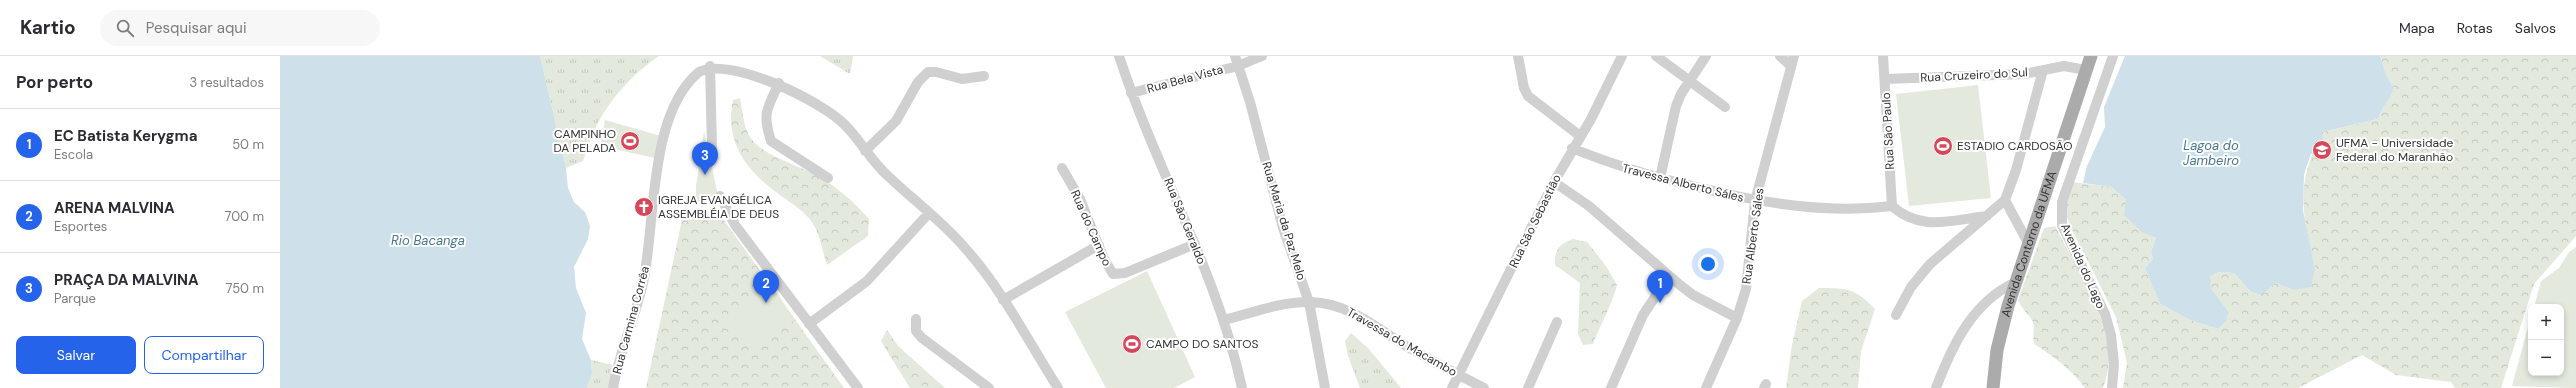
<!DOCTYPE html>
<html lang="pt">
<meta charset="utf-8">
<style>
body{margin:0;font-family:"DM Sans",sans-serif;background:#f7f7f7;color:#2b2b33}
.controls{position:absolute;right:12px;bottom:12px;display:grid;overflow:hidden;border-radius:8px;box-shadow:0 2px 6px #0003}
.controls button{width:36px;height:36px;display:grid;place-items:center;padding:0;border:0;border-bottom:1px solid #e1e1e2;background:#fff;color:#2b2b33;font:20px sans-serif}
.you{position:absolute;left:1428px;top:208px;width:14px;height:14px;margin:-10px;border:3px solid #fff;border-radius:50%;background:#1a73e8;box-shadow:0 0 0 6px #1a73e833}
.badge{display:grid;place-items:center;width:26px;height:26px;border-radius:50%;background:#2563eb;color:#fff;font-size:13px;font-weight:700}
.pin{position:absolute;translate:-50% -33px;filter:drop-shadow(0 1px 2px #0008)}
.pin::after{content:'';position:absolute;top:21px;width:14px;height:12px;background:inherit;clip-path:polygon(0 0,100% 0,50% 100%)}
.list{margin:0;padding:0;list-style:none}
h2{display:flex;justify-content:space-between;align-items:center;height:52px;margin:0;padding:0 16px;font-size:17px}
h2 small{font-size:13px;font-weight:400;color:#7c7c81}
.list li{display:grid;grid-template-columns:26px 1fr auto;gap:12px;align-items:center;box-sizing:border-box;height:72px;padding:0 16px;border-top:1px solid #e1e1e2}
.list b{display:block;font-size:15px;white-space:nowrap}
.list p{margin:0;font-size:13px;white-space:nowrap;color:#7c7c81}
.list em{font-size:13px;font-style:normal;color:#7c7c81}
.actions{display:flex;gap:8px;padding:12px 16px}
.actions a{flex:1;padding:9px 0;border:1px solid #2563eb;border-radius:8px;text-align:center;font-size:14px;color:#2563eb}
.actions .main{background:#2563eb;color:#fff}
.icon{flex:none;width:22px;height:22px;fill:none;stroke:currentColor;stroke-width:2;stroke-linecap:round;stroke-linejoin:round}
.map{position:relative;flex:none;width:2296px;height:332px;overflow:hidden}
header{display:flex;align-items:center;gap:24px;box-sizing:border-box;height:56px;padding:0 20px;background:#fff;border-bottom:1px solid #e1e1e2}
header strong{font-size:19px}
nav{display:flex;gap:22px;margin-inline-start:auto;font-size:14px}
.search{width:280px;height:36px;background:#f7f7f7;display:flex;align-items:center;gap:10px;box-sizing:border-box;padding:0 14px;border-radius:22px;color:#7c7c81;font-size:15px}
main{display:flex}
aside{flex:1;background:#fff}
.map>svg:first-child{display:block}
.grass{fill:url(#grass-tufts)}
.forest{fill:url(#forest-crowns)}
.park{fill:#e3e9dd}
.water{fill:#cee0e9}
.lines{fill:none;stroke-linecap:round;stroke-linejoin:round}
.minor{stroke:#d0d0d0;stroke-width:10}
.major{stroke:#ababab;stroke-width:13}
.labels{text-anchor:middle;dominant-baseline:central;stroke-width:4;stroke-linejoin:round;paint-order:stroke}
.street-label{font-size:12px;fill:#333;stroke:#fff}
.poi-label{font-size:12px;fill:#333;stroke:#fff;text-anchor:start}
.water-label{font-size:13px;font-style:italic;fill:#46778f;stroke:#fff}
</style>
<header>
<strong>Kartio</strong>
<div class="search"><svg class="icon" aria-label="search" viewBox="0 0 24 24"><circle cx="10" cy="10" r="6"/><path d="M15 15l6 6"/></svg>Pesquisar aqui</div>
<nav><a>Mapa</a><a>Rotas</a><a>Salvos</a></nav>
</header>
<main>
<aside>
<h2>Por perto<small>3 resultados</small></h2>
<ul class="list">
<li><span class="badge">1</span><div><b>EC Batista Kerygma</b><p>Escola</p></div><em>50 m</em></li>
<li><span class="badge">2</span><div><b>ARENA MALVINA</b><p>Esportes</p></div><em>700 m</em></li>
<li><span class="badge">3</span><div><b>PRAÇA DA MALVINA</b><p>Parque</p></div><em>750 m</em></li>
</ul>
<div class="actions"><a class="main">Salvar</a><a>Compartilhar</a></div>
</aside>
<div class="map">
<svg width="2296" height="332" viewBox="0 0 2296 332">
<defs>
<pattern id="grass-tufts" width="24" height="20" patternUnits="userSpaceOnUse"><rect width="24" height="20" fill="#e3e9dd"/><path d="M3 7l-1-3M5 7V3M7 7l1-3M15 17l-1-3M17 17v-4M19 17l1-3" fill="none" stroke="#c3c8be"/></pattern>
<pattern id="forest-crowns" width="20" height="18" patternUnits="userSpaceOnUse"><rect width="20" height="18" fill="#e3e9dd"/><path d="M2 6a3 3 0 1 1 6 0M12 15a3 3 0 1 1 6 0" fill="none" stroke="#c3c8be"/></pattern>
</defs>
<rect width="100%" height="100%" fill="#fff"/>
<path class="grass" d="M260,0H379C355,16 332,41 319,65C312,77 308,92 303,105L286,112Z
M540,0H573L570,18Z
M1071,277L1089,293L1121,332H1080L1068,300L1065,285Z
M311,304L333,309L329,332H307L312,318Z"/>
<path class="forest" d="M2100,0H2296V180L2254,228L2221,332H2175L2171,326L2116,319L2082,299L2018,332H1843L1847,307L1836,261L1791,172L1785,155L1791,126L1832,131L1846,144L1863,177L1876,182L1871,196L1873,203L1865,212L1880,248L1910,264L1938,273L1948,255L1931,232L1929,220L1939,216L1954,217L1970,235L1996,227L2013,234L2035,213C2023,156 2014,132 2042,76L2098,63C2102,51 2111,44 2114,32L2107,21Z
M460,42C463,56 463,74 473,85C489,102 518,109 538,120C557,131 574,146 589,163L588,180L547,209C541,192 540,172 526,159C516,149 503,142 492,133C463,110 445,83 453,44Z
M441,160L564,332H366L402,164Z
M1775,170C1793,205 1820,248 1828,287C1831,302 1828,318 1823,332H1805C1791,313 1774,301 1754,288C1752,280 1755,272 1753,266C1750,259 1742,254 1738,244L1764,172Z
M1293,183L1307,186L1326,210L1337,229C1332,249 1320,269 1313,288L1303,289L1298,278L1300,227L1275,209C1275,193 1278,189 1293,183Z
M1539,232C1567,232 1575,232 1595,253L1581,295L1578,332H1506L1512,289L1522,245Z
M607,274L619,291L665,332H630L601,285Z"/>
<path class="park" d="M1698,29L1711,142L1629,150L1616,38Z
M325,64L381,80L375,102L320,90Z
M424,75L438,139L416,147V130Z
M2296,191V332L2232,330L2251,260V317H2281V251H2254L2261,225L2279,212L2289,196Z
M867,215L915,321L894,332H826L785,256Z
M492,230L515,264L470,291L440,268Z"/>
<path class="water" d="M0,0H260L286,112L288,132L294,146L305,156L310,170L308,183L294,211L296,232L306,257L302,283L311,304L312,318L307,332H0Z
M1845,0H2100L2107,21L2114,32C2111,44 2102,51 2098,63L2042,76L2043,88L2038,98H2031L2024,118L2023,154L2035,213L2031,231L2013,234L1996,227L1981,239L1970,235L1954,217L1939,216L1930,220L1931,232L1948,255L1946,265L1938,273L1910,264L1880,248L1865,212L1873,203L1871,196L1876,182L1863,177L1844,159L1846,144L1832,131L1803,127L1807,110L1825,71L1824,51Z"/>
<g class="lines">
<path class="minor" d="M839,0C876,113 937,216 962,332
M955,0L970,46L1003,172L1029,246L1045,332
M1238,0L1244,32L1248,40L1300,80
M1376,0L1445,51
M1500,0L1511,10
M1603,0L1612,150
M430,10L432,92
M1605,23L1744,18L1784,10L1806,14
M499,27C487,53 482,57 491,85L548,122
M851,37L958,10L982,0
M1292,92C1333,109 1374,121 1417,131C1482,147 1546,158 1612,150
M585,95L616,65L638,26L648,16H656L682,23L704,20
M782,112L800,143L824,203L833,218L845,217L915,188
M1380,122L1396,50L1401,38L1426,0
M1274,126L1309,150L1400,229L1413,239L1457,262
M440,140L455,169L578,332
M1612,150C1641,176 1671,164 1707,160
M1748,187L1725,144L1736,114L1763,14
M723,244L819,189
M1616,259L1631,231L1650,208L1725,144
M636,263V275L642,282L709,332
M944,264C972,257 1002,245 1031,246C1068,247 1095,271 1126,290C1152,305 1178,319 1204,332
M529,268L587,225L649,157
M333,332C339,296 355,263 363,227C376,167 368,58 419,16C449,0 542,45 565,69C581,85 591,105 608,120C633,144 662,165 685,192C722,233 748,285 778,332
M1172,332L1274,126L1311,63L1342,0
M1248,332L1277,266
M1331,332L1363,259L1389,220
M1426,332L1457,262L1466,233L1475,145L1514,0
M1484,332L1486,328
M1656,332C1672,290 1692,246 1736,226
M1832,332L1834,308L1831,279L1825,258L1782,169V146L1833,0"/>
<path class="major" id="s1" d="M1713,332L1717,294L1728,250L1811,0"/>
</g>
<defs>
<g id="stadium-disc" transform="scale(1)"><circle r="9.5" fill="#d7475a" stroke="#fff"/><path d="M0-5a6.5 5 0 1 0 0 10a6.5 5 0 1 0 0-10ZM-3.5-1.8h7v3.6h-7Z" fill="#fff"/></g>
<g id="university-disc" transform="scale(1)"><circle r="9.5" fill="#d7475a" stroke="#fff"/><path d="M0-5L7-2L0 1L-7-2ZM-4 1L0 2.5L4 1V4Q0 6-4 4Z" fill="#fff"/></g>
<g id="church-disc" transform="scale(1)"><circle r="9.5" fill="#d7475a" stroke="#fff"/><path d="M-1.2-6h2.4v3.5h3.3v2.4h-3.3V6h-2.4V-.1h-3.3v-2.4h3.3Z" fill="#fff"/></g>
</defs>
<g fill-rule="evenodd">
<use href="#stadium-disc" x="350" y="85"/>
<use href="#stadium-disc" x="1663" y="90"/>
<use href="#university-disc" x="2042" y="94"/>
<use href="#church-disc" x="364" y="151"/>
<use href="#stadium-disc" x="852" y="288"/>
</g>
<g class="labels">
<g class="street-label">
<text transform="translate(1694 19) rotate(-3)">Rua Cruzeiro do Sul</text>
<text transform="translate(905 23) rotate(-15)">Rua Bela Vista</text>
<text transform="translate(1608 75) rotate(-93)">Rua São Paulo</text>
<text transform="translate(1403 127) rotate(14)">Travessa Alberto Sáles</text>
<text transform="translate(905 165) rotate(68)">Rua São Geraldo</text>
<text transform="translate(1004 165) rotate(73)">Rua Maria da Paz Melo</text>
<text transform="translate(1255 165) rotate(-64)">Rua São Sebastião</text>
<text transform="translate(811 172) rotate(66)">Rua do Campo</text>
<text transform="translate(1473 180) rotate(-82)">Rua Alberto Sáles</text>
<text stroke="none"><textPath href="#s1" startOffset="149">Avenida Contorno da UFMA</textPath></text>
<text transform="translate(1803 210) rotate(66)">Avenida do Lago</text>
<text transform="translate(351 264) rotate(-75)">Rua Carmina Corrêa</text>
<text transform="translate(1122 286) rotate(30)">Travessa do Macambo</text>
</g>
<g class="poi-label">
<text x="336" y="78" text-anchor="end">CAMPINHO<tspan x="336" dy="14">DA PELADA</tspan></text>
<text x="2056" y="87">UFMA - Universidade<tspan x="2056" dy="14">Federal do Maranhão</tspan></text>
<text x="1677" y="90">ESTADIO CARDOSÃO</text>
<text x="378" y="144">IGREJA EVANGÉLICA<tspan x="378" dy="14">ASSEMBLÉIA DE DEUS</tspan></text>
<text x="866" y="288">CAMPO DO SANTOS</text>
</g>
<g class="water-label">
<text x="1931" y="89">Lagoa do<tspan x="1931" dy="15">Jambeiro</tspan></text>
<text x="148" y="184">Rio Bacanga</text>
</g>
</g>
</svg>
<div class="controls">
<button>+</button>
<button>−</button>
</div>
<div class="you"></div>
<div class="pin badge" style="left:1380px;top:247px">1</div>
<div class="pin badge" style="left:486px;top:247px">2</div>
<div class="pin badge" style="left:425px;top:119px">3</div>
</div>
</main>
